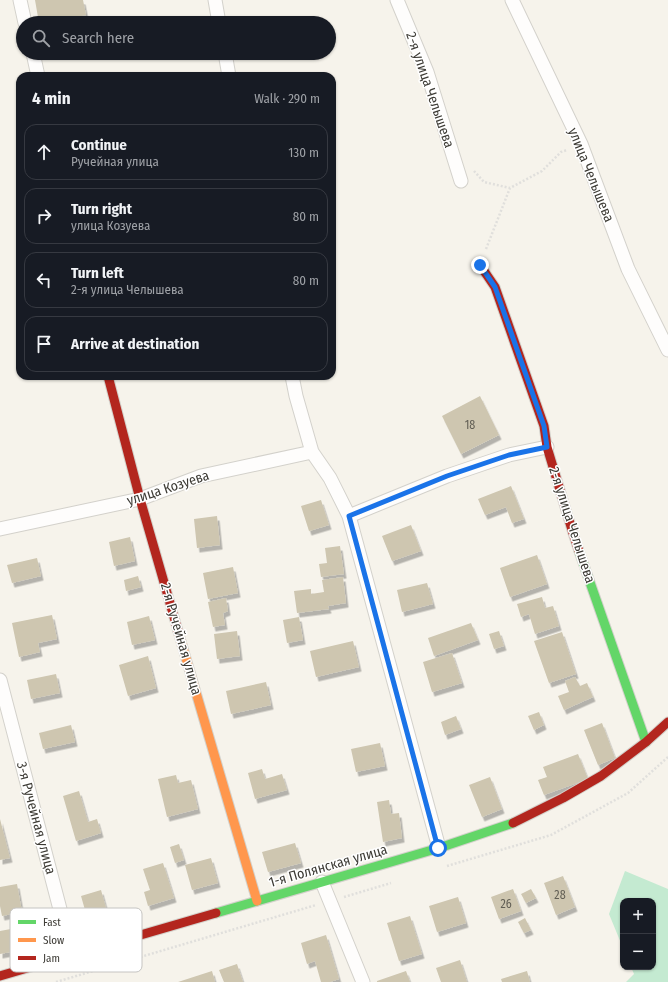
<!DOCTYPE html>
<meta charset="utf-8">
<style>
body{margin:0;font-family:"Fira Sans Condensed",sans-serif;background:#20242c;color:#f1f3f6}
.controls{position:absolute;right:12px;bottom:12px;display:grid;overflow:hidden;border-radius:8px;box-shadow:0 1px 3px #0004}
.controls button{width:36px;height:36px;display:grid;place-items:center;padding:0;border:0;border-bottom:1px solid #363941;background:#171b24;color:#f1f3f6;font:20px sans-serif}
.stop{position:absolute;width:12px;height:12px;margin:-9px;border:3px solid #1a73e8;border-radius:50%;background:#fff}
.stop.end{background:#1a73e8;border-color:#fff;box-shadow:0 1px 4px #0008}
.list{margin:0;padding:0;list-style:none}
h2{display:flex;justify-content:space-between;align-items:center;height:52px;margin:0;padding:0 16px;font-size:17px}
h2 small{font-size:13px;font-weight:400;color:#9ea1a6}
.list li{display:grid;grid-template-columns:26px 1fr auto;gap:12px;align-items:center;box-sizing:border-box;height:56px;margin:0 8px 8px;padding:0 8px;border:1px solid #363941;border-radius:12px}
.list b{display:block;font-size:15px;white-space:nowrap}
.list p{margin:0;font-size:13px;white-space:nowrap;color:#9ea1a6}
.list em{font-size:13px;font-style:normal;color:#9ea1a6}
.icon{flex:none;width:22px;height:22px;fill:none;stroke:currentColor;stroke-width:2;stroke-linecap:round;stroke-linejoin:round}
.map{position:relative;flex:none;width:668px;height:982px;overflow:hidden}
.search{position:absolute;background:#171b24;box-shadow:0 1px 3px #0004;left:16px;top:16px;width:320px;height:44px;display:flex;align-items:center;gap:10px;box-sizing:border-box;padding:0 14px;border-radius:22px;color:#9ea1a6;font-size:15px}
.panel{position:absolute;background:#171b24;box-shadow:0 1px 3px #0004;left:16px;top:72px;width:320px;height:308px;border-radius:12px}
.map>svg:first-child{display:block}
.green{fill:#c4ead1}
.building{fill:#cec6b0;filter:url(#shadow)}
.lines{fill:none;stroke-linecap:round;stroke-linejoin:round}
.street-casing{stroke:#d3d1cb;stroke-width:15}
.fast-casing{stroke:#d3d1cb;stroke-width:11}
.slow-casing{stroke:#d3d1cb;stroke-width:11}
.jam-casing{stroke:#d3d1cb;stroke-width:11}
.path{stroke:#e0dfdc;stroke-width:2.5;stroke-dasharray:2 2;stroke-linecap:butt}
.street{stroke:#fefdfc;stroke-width:13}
.fast{stroke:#63d668;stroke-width:9}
.slow{stroke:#ff974d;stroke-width:9}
.jam{stroke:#b3261e;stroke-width:9}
.route{stroke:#1a73e8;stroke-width:5}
.labels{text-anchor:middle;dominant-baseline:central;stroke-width:3;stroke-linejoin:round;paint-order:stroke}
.number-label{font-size:12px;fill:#615e54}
.street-label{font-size:14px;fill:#3d3b35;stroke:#fff}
.key{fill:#fff;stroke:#c5c4c2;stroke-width:1}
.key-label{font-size:11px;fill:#3d3b35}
</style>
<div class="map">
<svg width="668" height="982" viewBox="0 0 668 982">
<defs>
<filter id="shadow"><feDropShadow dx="2.5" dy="4.5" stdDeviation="0" flood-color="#0004"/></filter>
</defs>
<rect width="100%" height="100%" fill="#f6f3eb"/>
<path class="green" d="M625,871L668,889V982H626L634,974L631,967H653V901H623V948L609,914Z"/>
<path class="building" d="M35,0H83L86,15L46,23H39Z
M480,396L499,435L461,454L442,416Z
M511,486L524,519L512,523L506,507L485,515L478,499Z
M321,500L329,525L309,531L301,506Z
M217,516L220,545L197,548L194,519Z
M411,525L421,551L392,561L382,536Z
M130,537L135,561L114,566L109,542Z
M340,546L344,574L321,577L319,564L327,563L325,548Z
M537,555L547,584L510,597L500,568Z
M37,558L41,576L12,583L7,565Z
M233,567L238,593L208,599L203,573Z
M138,576L141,587L126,591L124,580Z
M343,577L346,603L328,606L329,609L297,613L294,591L311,589V594L324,592L322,580Z
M427,583L433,604L402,612L397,590Z
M542,597L545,608L553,606L559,626L535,634L529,614L521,617L517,604Z
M226,598L228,611L223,613L225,625L213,627L208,602Z
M52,615L57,639L38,643L40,652L19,657L12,623Z
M149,616L155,640L132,645L127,622Z
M299,617L303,640L287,643L283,620Z
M471,623L478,640L434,656L428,638Z
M237,631L240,656L217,659L214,634Z
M499,631L504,646L494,649L489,634Z
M562,632L576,674L549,683L534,641Z
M353,641L359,667L316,677L310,651Z
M452,653L462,683L432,692L423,662Z
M148,656L156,688L128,696L119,665Z
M56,674L60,693L31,699L27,680Z
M575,677L580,686L587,683L593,697L564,710L558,696L569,692L565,681Z
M266,682L271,705L231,714L226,691Z
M539,712L544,725L534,730L528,716Z
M456,716L461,729L445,735L441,722Z
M602,723L615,758L598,765L584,730Z
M71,725L75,742L43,749L39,733Z
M380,743L385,766L356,772L351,749Z
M578,754L588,779L544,795L538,780L547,777L543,767Z
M262,769L265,779L282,774L287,790L255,799L248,773Z
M176,775L178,783L191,780L198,809L167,817L158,779Z
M490,777L502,809L482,817L469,785Z
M79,791L88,822L97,819L101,833L76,841L63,796Z
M389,800L391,814L399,813L402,838L383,842L377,802Z
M0,819L10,858L0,860Z
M295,843L301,863L268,872L262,852Z
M179,844L184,860L175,863L170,847Z
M211,858L218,883L192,890L185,865Z
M163,863L174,898L148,906L144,892L150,890L143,869Z
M563,876L575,907L556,915L544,883Z
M17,884L22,912L2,916L0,906V887Z
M513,889L521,911L499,919L491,897Z
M531,889L536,898L526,903L521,894Z
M101,890L109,919L89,924L81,896Z
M458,897L466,923L437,932L429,906Z
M410,916L422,954L399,961L387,923Z
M525,918L531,930L524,933L518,922Z
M27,926L31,948L0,954V931Z
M326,935L339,979L330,982H321L315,961L307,964L301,943Z
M460,960L467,982H441L436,968Z
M237,964L243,982H224L219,970Z
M212,971L215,982H178Z
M406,971L410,982H377V981Z
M527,971L530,982H502L501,979Z"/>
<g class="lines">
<g class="street-casing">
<path id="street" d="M20,0L25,23
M215,0L219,23
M397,0L427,72L461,181
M512,0L581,144L628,269L668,350
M33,53L38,76
M225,53L229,76
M292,376L296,396L312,452L330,478L349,516L439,848
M349,516L447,476L509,455L547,447
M0,529L140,499L201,476L312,452
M0,680L72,955
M322,882L363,982"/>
</g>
<g class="fast-casing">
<path id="fast" d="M579,551L646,742
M216,913L439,848L513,823"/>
</g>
<g class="slow-casing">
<path id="slow" d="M178,631L257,901"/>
</g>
<g class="jam-casing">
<path id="jam" d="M480,265L495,287L544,426L547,447L572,530L579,551
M108,376L140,499L178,631
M513,823L563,798L601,776L646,742L668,722
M0,976L216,913"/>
</g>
<path class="path" d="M474,171L484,182L510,188L542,171L561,152L567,150
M486,249L510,188
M447,866L551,835L628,793L668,757
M344,897L391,883
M56,982L316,905"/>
<use href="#street" class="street"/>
<use href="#fast" class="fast"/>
<use href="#slow" class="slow"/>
<use href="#jam" class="jam"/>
</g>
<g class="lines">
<path class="route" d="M438,848L349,516L447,476L509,455L547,447L544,426L495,287L480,265"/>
</g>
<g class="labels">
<g class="number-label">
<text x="470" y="425">18</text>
<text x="560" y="895">28</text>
<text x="506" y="904">26</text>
</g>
<g class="street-label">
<text transform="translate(430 90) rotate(71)">2-я улица Челышева</text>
<text transform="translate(591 175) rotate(68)">улица Челышева</text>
<text transform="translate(168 488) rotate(-18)">улица Козуева</text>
<text transform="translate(572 525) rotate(72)">2-я улица Челышева</text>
<text transform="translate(181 639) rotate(74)">2-я Ручейная улица</text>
<text transform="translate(36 818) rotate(75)">3-я Ручейная улица</text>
<text transform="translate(328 866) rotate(-16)">1-я Полянская улица</text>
</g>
</g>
<rect x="10" y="908" width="132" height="64" rx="6" class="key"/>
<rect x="18" y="920" width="18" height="4" fill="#63d668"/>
<rect x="18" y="938" width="18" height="4" fill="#ff974d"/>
<rect x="18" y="956" width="18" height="4" fill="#b3261e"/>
<g class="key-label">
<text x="43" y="926">Fast</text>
<text x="43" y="944">Slow</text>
<text x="43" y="962">Jam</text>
</g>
</svg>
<div class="controls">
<button>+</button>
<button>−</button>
</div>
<div class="stop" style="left:438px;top:848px"></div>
<div class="stop end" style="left:480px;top:265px"></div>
<div class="search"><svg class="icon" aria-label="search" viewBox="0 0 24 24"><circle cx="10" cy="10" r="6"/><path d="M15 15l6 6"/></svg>Search here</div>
<section class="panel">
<h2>4 min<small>Walk · 290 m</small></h2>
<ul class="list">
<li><svg class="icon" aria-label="ahead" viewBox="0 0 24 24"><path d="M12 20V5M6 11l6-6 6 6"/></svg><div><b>Continue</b><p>Ручейная улица</p></div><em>130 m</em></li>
<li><svg class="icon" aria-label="right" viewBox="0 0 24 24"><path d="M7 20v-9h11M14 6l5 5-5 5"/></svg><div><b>Turn right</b><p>улица Козуева</p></div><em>80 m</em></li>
<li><svg class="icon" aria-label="left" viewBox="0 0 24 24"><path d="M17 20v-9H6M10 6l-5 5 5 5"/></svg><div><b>Turn left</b><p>2-я улица Челышева</p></div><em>80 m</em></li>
<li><svg class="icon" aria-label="arrive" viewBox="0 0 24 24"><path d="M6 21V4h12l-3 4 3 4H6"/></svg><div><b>Arrive at destination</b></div></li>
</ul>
</section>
</div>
